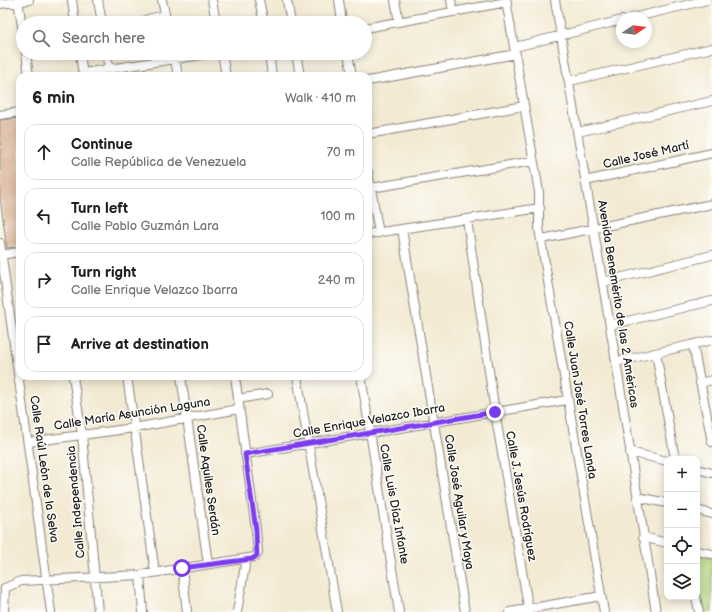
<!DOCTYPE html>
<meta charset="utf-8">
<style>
body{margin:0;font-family:"Balsamiq Sans",sans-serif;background:#f6f6f6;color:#202124}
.controls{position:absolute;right:12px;bottom:12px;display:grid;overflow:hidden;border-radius:8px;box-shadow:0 2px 10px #0003}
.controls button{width:36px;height:36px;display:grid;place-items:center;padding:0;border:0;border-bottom:1px solid #e0e0e0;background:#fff;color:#202124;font:20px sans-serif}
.compass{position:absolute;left:616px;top:12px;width:36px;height:36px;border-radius:50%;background:#fff;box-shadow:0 2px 10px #0003;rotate:77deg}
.stop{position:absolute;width:12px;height:12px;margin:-9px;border:3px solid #7c3aed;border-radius:50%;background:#fff}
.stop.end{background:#7c3aed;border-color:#fff;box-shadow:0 1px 4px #0008}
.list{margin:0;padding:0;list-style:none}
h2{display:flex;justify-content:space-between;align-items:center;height:52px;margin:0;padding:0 16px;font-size:17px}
h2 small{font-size:13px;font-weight:400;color:#757577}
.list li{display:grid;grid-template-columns:26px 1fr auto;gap:12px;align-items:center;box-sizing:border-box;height:56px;margin:0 8px 8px;padding:0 8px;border:1px solid #e0e0e0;border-radius:12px}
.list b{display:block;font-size:15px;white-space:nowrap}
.list p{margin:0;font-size:13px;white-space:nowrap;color:#757577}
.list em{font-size:13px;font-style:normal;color:#757577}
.icon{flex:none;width:22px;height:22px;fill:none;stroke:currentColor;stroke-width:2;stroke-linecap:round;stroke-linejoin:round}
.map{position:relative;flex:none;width:712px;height:612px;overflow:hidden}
.search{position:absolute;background:#fff;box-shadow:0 2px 10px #0003;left:16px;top:16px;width:356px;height:44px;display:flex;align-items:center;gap:10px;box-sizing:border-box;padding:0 14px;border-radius:22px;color:#757577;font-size:15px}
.panel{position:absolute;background:#fff;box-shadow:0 2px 10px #0003;left:16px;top:72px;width:356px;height:308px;border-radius:12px}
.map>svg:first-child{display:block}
.park{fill:#afd27b;stroke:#66774c}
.building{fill:url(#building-back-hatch)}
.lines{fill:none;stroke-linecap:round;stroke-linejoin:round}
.minor-casing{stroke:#888378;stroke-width:10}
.minor{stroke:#fff;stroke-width:8}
.route{stroke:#7c3aed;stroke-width:5}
.labels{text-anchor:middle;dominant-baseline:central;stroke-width:3;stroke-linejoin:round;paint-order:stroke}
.street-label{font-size:12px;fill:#1c1c1c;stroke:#fdfcf7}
</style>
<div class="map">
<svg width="712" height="612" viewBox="0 0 712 612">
<defs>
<pattern id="building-back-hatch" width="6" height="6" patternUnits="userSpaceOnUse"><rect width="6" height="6" fill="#ddb291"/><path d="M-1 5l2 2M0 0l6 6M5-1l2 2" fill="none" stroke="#bd987c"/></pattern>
</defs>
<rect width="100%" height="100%" fill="#fdfcf7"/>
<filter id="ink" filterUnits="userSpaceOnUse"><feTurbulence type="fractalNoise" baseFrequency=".025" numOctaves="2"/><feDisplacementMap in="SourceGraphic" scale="8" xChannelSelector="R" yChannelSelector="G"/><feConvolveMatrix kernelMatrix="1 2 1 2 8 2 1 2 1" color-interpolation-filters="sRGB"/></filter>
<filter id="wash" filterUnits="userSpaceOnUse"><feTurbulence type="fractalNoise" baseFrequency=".012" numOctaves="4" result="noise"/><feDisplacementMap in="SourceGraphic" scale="16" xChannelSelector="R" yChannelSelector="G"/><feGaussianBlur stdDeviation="0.9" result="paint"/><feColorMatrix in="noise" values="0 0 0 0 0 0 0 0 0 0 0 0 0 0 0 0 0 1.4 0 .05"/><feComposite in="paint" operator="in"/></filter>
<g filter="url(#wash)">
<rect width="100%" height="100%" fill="#f3ead3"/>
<path class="park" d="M697,553L712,557V612H702L697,588Z"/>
<g id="blocks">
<path class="building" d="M20,118V246L7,248L0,197V120Z"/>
</g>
</g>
<g filter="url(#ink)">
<use href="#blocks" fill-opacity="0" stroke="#888378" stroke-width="1"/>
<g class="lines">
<g class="minor-casing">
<path id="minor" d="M18,0L23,33
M72,0L75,23
M98,0L102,23
M162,0L167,23
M212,0L216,23
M259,0L264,23
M287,0L291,23
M339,0L342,23
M395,0L399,22
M451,0L453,12
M506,0L539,192V228L604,612
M555,0L616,362L656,612
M0,4L29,0
M632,18L707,0
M141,23L148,19L165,15
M365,28L507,2
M515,47L622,20
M26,53L29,76
M80,53L83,76
M106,53L109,68
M174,53L178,76
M222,53L226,76
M269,53L272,76
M296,53L300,76
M348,53L352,76
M83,73L214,53
M368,81L516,54
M570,81L712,48
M0,115L20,112
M578,132L712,101
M368,134L524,106
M368,172L379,233
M585,181L712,153
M371,188L533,161
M467,220L495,412L529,612
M402,229L465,612
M368,234L540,208
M542,239L712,204
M0,243L51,612
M0,255L20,252
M603,282L712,255
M610,325L712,301
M693,345L712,442
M656,353L675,459
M616,362L712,340
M73,376L82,435L98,612
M127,376L155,572
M181,376L208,564
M297,376L337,612
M361,376L399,612
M700,383L712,380
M238,399L268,394
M29,442L134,428L239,409
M630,452L667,461
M245,454L567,400
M697,469L712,473
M637,497L667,503
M697,510L712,514
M643,537L667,543
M697,551L712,554
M182,568L187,612
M140,575L143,612
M5,588L21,581L140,575L255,557L258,553L256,530L235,376
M696,597L699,612
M4,612L5,588
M237,612L246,560
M510,612L601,596"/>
</g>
<use href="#minor" class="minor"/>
</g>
</g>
<g class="lines" filter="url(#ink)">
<path class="route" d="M182,568L252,559L257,556L256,530L245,454L495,412"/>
</g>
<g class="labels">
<g class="street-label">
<text transform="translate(646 155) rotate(-13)">Calle José Martí</text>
<text transform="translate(618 304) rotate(81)">Avenida Benemérito de las 2 Américas</text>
<text transform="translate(580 400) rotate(81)">Calle Juan José Torres Landa</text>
<text transform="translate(132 414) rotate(-9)">Calle María Asunción Laguna</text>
<text transform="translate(369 421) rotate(-10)">Calle Enrique Velazco Ibarra</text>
<text transform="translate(44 469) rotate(82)">Calle Raúl León de la Selva</text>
<text transform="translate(208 480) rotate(82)">Calle Aquiles Serdán</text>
<text transform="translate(521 496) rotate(80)">Calle J. Jesús Rodríguez</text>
<text transform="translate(76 502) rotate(-95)">Calle Independencia</text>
<text transform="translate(459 502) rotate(81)">Calle José Aguilar y Maya</text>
<text transform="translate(394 504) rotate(80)">Calle Luis Díaz Infante</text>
</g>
</g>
</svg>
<div class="controls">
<button>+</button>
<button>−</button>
<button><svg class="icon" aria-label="locate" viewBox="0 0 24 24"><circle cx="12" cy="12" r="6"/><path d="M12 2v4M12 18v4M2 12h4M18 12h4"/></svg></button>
<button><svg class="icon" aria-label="layers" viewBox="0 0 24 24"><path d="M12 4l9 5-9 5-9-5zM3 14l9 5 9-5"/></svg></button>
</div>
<svg class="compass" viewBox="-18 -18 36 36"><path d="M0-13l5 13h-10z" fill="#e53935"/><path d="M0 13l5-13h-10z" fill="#757577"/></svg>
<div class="stop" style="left:182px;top:568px"></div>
<div class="stop end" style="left:495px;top:412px"></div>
<div class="search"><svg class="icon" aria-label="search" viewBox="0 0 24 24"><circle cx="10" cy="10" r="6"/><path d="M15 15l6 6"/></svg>Search here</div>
<section class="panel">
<h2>6 min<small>Walk · 410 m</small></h2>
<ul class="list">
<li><svg class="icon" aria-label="ahead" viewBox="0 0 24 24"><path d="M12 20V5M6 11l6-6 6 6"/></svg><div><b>Continue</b><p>Calle República de Venezuela</p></div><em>70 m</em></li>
<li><svg class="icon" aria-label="left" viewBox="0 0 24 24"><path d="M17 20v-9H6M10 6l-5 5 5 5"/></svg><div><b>Turn left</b><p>Calle Pablo Guzmán Lara</p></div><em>100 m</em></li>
<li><svg class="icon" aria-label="right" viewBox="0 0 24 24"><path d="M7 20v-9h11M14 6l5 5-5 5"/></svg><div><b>Turn right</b><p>Calle Enrique Velazco Ibarra</p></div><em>240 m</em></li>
<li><svg class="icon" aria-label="arrive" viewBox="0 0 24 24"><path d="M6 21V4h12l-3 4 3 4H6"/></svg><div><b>Arrive at destination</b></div></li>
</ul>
</section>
</div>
